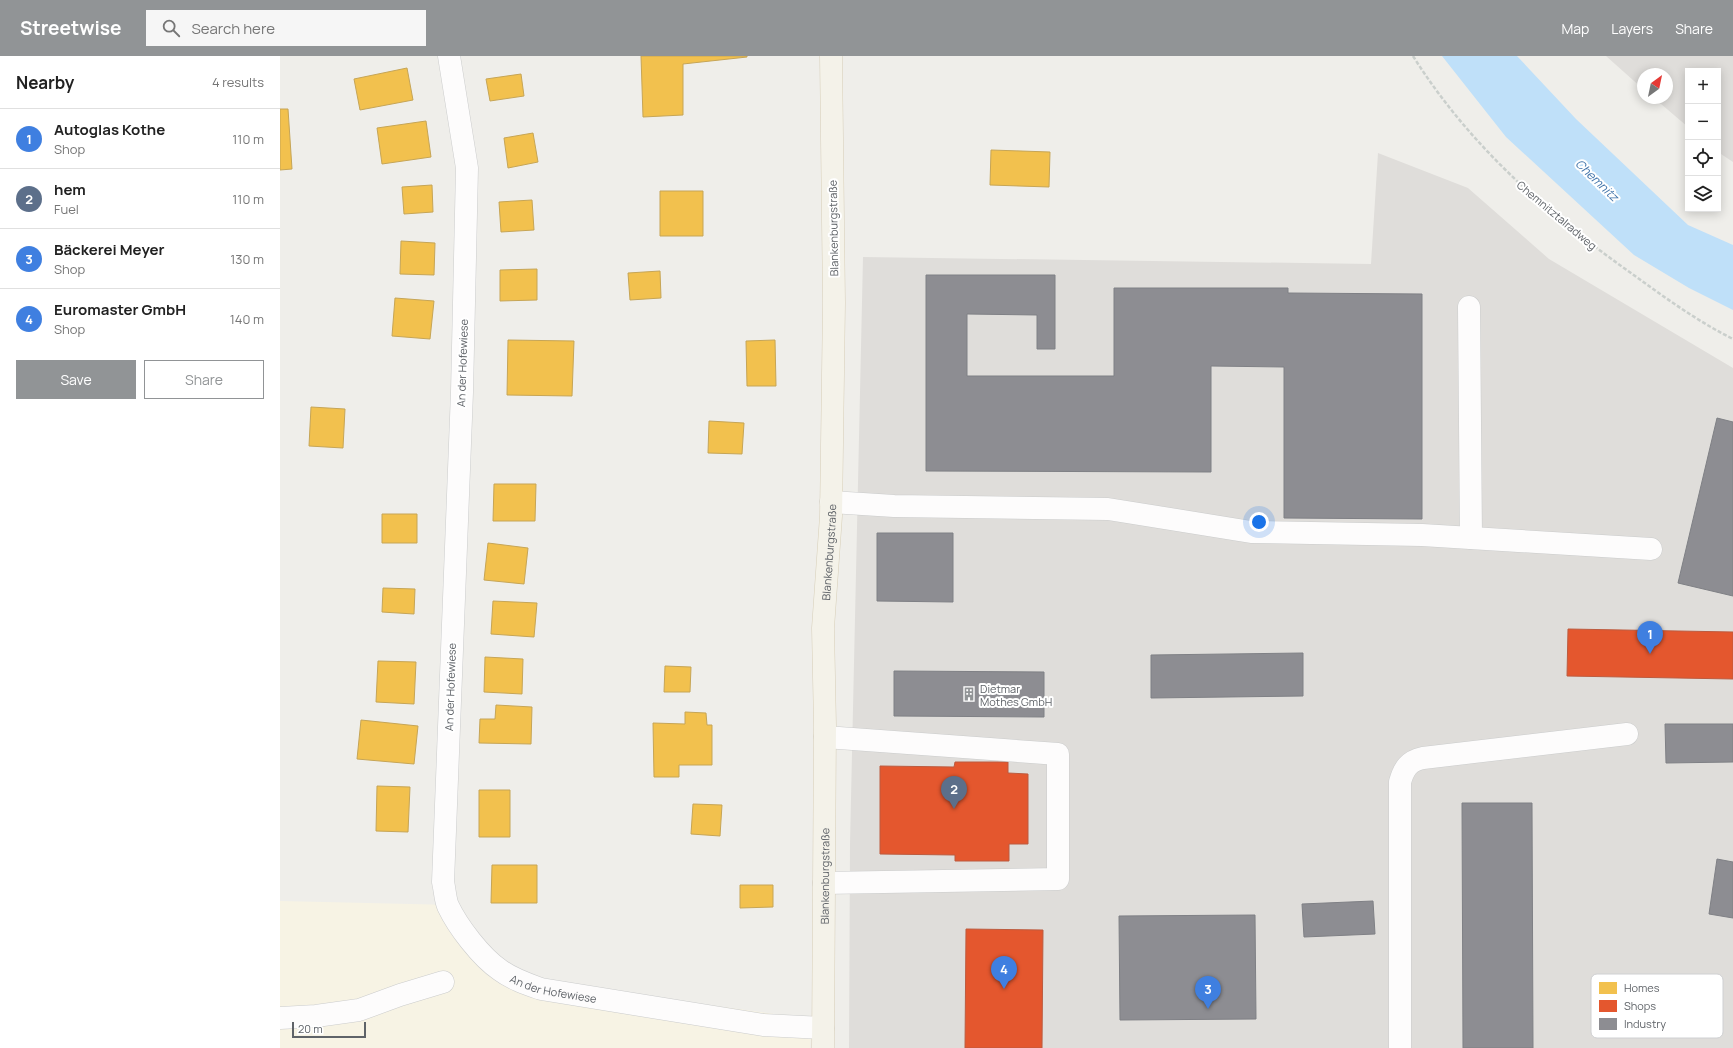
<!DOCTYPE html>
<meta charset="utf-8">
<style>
body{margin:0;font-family:Manrope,sans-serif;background:#f6f6f6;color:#222}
.controls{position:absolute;right:12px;top:12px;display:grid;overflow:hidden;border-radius:0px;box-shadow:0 2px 10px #0003}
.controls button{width:36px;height:36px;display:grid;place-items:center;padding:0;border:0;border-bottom:1px solid #e0e0e0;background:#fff;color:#222;font:20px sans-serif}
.compass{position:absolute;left:1357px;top:12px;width:36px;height:36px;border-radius:50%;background:#fff;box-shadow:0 2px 10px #0003;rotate:33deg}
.scale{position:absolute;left:12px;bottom:10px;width:74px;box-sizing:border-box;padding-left:4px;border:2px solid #5f6368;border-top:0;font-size:11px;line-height:14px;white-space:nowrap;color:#5f6368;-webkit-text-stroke:3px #fff;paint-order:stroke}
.you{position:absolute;left:979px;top:466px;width:14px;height:14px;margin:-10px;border:3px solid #fff;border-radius:50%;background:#1a73e8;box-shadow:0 0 0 6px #1a73e833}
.badge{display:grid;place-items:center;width:26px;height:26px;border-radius:50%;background:#919496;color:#fff;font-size:13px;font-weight:700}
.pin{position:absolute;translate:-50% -33px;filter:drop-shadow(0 1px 2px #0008)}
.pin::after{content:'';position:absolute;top:21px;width:14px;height:12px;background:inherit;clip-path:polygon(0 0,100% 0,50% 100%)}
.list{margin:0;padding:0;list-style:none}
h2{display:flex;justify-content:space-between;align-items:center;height:52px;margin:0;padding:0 16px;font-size:17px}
h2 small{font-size:13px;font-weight:400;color:#767676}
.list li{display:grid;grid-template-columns:26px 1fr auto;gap:12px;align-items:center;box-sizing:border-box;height:60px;padding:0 16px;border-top:1px solid #e0e0e0}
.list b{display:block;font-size:15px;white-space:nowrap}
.list p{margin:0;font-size:13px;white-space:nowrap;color:#767676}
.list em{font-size:13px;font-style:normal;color:#767676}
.actions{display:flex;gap:8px;padding:12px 16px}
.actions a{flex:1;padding:9px 0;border:1px solid #919496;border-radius:0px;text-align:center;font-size:14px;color:#919496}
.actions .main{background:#919496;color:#fff}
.icon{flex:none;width:22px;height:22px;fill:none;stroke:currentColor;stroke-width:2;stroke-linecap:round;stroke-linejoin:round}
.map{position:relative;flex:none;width:1453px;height:992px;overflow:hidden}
header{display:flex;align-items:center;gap:24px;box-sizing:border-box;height:56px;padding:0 20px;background:#919496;color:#fff}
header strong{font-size:19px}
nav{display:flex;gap:22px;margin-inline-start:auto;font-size:14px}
.search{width:280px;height:36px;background:#f6f6f6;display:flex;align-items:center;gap:10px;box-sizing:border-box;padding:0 14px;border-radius:0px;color:#767676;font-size:15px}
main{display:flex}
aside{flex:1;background:#fff}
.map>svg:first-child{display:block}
.commercial{fill:#f7f3e4}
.industrial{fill:#dfddda}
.water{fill:#bfe0f9}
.homes{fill:#f2c14e;stroke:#c6a556}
.shops{fill:#e4572e;stroke:#bc5b3f}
.industry{fill:#8d8d92;stroke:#7f8085}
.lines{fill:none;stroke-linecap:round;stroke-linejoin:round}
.minor-casing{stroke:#cbcccc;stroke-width:23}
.major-casing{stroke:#d7ceb8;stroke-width:23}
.path{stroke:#cacfcc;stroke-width:2.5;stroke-dasharray:4 2;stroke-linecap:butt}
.minor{stroke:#fdfcfc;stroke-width:22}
.major{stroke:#f4f2e9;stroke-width:22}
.labels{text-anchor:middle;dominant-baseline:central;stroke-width:4;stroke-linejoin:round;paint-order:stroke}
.street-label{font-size:11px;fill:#5f6368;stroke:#fff}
.poi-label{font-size:11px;fill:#5f6368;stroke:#fff;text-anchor:start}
.water-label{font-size:12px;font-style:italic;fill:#4174aa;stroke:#fff}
.key{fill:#fff;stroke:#cfd0d2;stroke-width:1}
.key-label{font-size:11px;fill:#5f6368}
</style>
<header>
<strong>Streetwise</strong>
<div class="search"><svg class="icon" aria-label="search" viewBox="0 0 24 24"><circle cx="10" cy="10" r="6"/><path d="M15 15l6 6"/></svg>Search here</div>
<nav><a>Map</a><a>Layers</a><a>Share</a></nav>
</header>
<main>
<aside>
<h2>Nearby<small>4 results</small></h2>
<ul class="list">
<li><span class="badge" style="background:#3f7fe0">1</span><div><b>Autoglas Kothe</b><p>Shop</p></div><em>110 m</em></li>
<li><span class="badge" style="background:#5c6f8a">2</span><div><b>hem</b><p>Fuel</p></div><em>110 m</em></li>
<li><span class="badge" style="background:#3f7fe0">3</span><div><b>Bäckerei Meyer</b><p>Shop</p></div><em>130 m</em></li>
<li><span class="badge" style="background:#3f7fe0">4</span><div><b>Euromaster GmbH</b><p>Shop</p></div><em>140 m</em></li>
</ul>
<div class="actions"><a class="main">Save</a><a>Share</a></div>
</aside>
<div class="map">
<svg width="1453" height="992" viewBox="0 0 1453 992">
<rect width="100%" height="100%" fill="#efeeea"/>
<path class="commercial" d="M0,845L174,849L228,912L273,928L532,963L530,992H0Z"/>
<path class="industrial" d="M1326,0H1453V106L1438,96V15H1408V71L1374,42H1387V18H1363V33Z
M1098,97L1188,132L1269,203L1453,312V992H569L570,788L583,201L1091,208Z"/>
<path class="water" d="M1162,0H1237L1296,63L1408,169L1453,189V254L1409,232L1354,199L1226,81Z"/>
<path class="homes" d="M361,0H467V1L403,8V59L363,61Z
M127,12L133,44L80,54L74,23Z
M241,18L244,40L210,45L206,23Z
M0,53H8L12,113L0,114Z
M146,65L151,101L102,108L97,72Z
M253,77L258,106L228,112L224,82Z
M711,94L770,96L769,131L710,129Z
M152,129L153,156L124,158L122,131Z
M380,135H423V180H380Z
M252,144L254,174L221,176L219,146Z
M121,185L155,187L154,219L120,218Z
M257,213V244L220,245V214Z
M380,215L381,242L350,244L348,217Z
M115,242L154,245L150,283L112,280Z
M228,284L294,285L292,340L227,339Z
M495,284L496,330H467L466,285Z
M31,351L65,353L63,392L29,390Z
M429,365L464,367L462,398L428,397Z
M214,428H256L255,465H213Z
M102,458H137V487H102Z
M208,487L248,492L244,528L204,524Z
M103,532L135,533L134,558L102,556Z
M213,545L257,547L254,581L211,578Z
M205,601L243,603L242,638L204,636Z
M98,605L136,606L134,648L96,646Z
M385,610L411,611L410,636H384Z
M216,649L252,651L251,688L199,687L200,663H215Z
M405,656L426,657L427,669H432V709H399V721H374L373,667L405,668Z
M81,664L138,670L134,708L77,703Z
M97,730L130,731L128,776L96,775Z
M199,734H230V781H199Z
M413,748L442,749L440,780L411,778Z
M212,809H257V847H211Z
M460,829H493V851L460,852Z"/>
<path class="shops" d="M1288,573L1453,576V623L1287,620Z
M675,706H728V717L748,718V788H729V805H675V799L600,798V710L674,711Z
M686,873L763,874L762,992H685Z"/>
<path class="industry" d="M646,219H775V293H757V259L687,258V320H834V232H1008V237L1142,238V463L1004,462V311L931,310V416L646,415Z
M1437,362L1453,366V540L1398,527Z
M597,477H673V546L597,545Z
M1023,597V640L871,642V599Z
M614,615L764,616V661L614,660Z
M1385,668H1453V706L1386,707Z
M1182,747H1252L1253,992H1183Z
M1437,803L1453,806V862L1429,858Z
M1093,845L1095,878L1024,881L1022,848Z
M975,859L976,963L840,964L839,860Z"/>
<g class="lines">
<g class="minor-casing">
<g id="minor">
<path id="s1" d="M169,0L187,112L182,336L163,826C165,834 165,843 168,850C178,871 201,901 220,914C232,923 247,928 261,933L483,969L543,972"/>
<path d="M1189,251L1191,482"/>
<path d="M551,446L614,450L828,453L971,476L1142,479L1371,493"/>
<path d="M544,827L778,823V698L545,681"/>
<path d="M0,962L36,960L79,954L120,939L163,926"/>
<path d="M1120,992V726C1124,712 1129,705 1143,702L1347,678"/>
</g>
</g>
<g class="major-casing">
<g id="major">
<path id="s2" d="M543,992L545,670L543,572L551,460L554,247L551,0"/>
</g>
</g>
<path class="path" d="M1133,0C1189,89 1266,157 1351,217C1384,241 1417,265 1453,283"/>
<use href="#minor" class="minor"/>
<use href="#major" class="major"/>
</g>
<defs>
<g id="building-bare" transform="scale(1.08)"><path d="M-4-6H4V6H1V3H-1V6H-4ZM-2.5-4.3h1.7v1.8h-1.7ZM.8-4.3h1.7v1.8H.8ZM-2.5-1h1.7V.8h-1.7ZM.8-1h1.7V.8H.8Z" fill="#919496" stroke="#fff" stroke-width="2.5" paint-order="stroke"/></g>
</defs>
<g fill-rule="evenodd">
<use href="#building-bare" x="689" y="638"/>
</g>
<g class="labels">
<g class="street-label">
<text transform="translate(1277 159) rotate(40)">Chemnitztalradweg</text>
<text transform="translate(553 172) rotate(-91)">Blankenburgstraße</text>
<text transform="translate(182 307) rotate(-88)">An der Hofewiese</text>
<text stroke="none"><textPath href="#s2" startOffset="496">Blankenburgstraße</textPath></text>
<text transform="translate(170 631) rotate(-88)">An der Hofewiese</text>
<text stroke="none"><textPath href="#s2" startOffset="172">Blankenburgstraße</textPath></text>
<text stroke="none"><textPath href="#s1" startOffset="993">An der Hofewiese</textPath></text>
</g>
<g class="poi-label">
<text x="700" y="632">Dietmar<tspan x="700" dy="13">Mothes GmbH</tspan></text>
</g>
<g class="water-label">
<text transform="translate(1317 124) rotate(44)">Chemnitz</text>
</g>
</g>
<rect x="1311" y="918" width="132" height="64" rx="6" class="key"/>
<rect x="1319" y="926" width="18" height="12" fill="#f2c14e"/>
<rect x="1319" y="944" width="18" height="12" fill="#e4572e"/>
<rect x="1319" y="962" width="18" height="12" fill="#8d8d92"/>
<g class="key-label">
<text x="1344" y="936">Homes</text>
<text x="1344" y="954">Shops</text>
<text x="1344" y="972">Industry</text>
</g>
</svg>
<div class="controls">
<button>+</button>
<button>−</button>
<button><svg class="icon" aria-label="locate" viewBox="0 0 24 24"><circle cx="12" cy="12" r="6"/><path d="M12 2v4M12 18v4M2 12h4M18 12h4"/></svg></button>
<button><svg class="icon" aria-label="layers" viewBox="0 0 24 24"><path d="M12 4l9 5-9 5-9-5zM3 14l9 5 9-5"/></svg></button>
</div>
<svg class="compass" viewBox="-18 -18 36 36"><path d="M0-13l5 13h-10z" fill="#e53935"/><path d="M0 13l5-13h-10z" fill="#767676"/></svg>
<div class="scale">20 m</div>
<div class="you"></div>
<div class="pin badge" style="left:1370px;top:598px;background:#3f7fe0">1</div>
<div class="pin badge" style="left:674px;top:753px;background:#5c6f8a">2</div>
<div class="pin badge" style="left:928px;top:953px;background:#3f7fe0">3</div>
<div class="pin badge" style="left:724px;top:933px;background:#3f7fe0">4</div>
</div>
</main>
